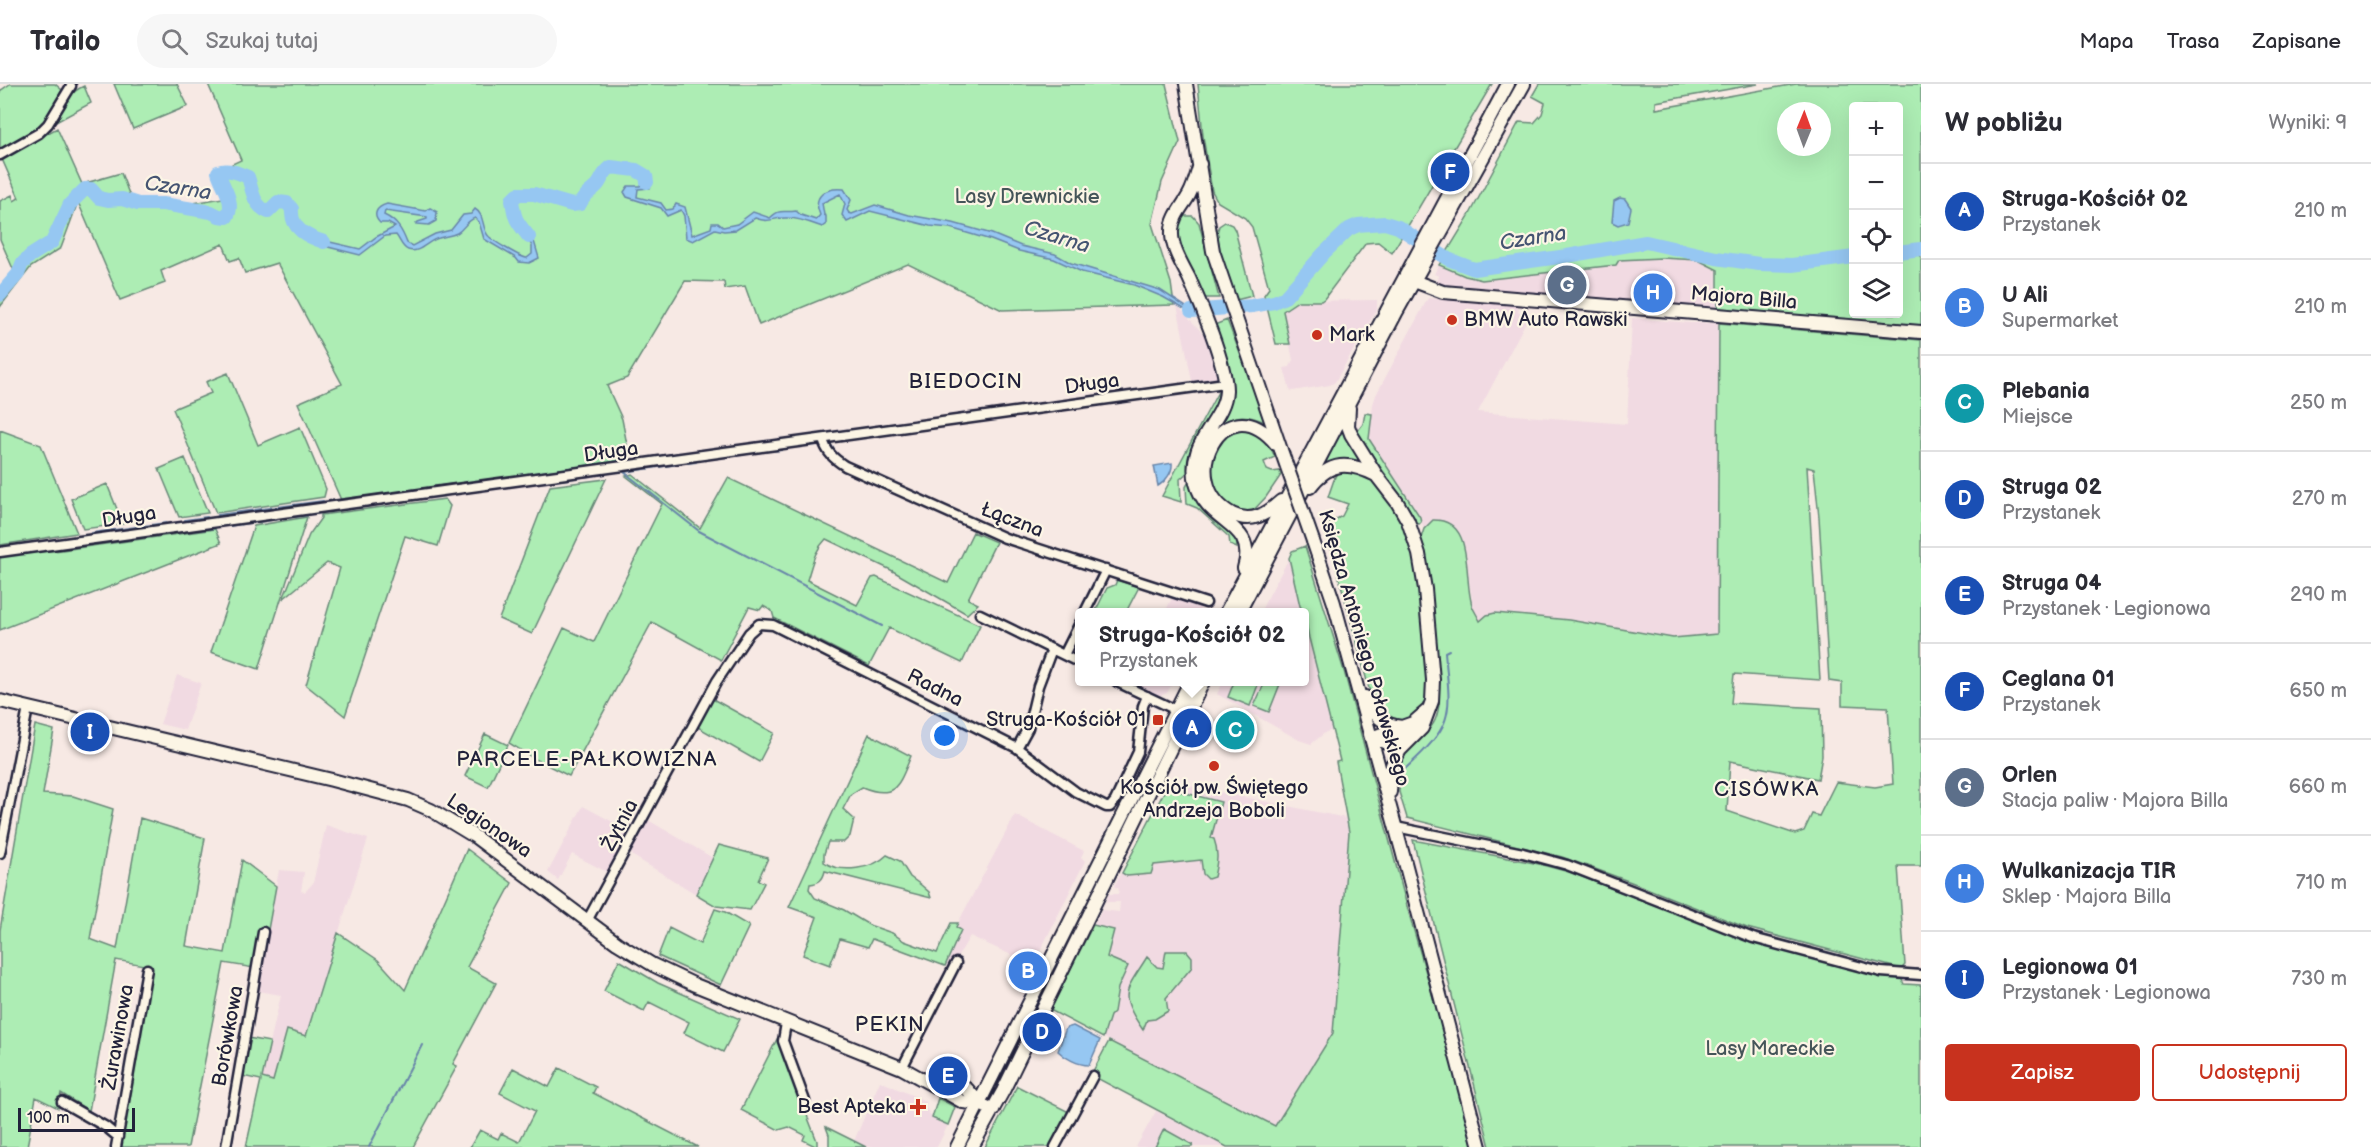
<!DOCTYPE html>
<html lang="pl">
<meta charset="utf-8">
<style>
body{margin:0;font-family:"Balsamiq Sans",sans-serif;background:#f7f7f7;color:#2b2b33}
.controls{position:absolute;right:18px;top:18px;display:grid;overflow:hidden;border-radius:6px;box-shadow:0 6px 24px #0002}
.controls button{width:54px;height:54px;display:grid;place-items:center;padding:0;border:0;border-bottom:2px solid #e1e1e2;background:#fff;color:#2b2b33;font:30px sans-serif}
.compass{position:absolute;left:1777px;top:18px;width:54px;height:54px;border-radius:50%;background:#fff;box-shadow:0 6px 24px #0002;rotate:1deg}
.scale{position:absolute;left:18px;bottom:15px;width:117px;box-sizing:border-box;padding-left:6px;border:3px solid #22223b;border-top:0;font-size:16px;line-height:21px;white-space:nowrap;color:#22223b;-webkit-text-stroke:4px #fcf5e5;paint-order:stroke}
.you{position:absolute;left:945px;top:652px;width:21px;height:21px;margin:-15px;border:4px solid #fff;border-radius:50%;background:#1a73e8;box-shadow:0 0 0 9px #1a73e833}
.badge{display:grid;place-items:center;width:39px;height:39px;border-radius:50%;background:#c8321e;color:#fff;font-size:20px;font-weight:700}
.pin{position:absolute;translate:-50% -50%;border:3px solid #fff;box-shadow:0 2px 6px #0006}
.popup{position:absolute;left:1075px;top:524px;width:234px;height:78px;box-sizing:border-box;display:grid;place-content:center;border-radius:6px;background:#fff;filter:drop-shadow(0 2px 4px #0005);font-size:20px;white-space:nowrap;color:#7c7c81}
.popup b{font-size:22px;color:#2b2b33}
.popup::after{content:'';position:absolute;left:50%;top:100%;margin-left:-12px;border:12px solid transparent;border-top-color:#fff}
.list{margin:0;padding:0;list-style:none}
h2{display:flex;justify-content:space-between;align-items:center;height:78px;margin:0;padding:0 24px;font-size:26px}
h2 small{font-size:20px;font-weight:400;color:#7c7c81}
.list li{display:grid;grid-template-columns:39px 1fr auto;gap:18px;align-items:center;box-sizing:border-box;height:96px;padding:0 24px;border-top:2px solid #e1e1e2}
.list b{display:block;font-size:22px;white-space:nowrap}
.list p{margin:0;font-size:20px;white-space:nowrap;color:#7c7c81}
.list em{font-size:20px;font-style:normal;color:#7c7c81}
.actions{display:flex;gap:12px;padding:18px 24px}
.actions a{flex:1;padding:14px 0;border:2px solid #c8321e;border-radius:6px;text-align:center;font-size:21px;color:#c8321e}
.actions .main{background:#c8321e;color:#fff}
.icon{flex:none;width:33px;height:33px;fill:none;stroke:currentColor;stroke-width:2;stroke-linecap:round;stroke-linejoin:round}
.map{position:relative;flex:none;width:1921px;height:1063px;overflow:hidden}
header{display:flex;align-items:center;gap:36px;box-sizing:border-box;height:84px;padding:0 30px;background:#fff;border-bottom:2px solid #e1e1e2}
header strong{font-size:28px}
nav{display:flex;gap:33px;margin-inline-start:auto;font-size:21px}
.search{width:420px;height:54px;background:#f7f7f7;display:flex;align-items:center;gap:15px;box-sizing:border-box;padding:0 21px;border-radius:33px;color:#7c7c81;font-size:22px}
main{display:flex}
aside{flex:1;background:#fff}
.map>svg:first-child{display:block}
.built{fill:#f1dae2}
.green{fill:#adedb4;stroke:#688878;stroke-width:1.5;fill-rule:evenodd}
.water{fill:#96c7f2;stroke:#6885a9;stroke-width:1.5}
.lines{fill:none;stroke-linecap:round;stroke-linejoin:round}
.stream{stroke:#6885a9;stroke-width:2}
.river{stroke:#96c7f2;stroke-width:14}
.street-casing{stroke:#22223b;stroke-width:13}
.secondary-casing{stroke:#22223b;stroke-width:16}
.street{stroke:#fcf5e5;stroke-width:8}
.secondary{stroke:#fcf5e5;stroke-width:12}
.secondary-bridge-casing{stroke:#22223b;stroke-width:16;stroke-linecap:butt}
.secondary-bridge{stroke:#fcf5e5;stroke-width:12}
.poi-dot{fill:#c8321e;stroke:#fcf5e5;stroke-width:2}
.labels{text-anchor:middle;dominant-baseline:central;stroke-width:4.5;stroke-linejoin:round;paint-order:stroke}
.park-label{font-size:20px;fill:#455559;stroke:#fcf5e5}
.street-label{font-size:20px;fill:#22223b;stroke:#fcf5e5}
.poi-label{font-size:20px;fill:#22223b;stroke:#fcf5e5;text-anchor:start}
.water-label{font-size:21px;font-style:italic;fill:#455472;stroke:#fcf5e5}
.neighbourhood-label{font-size:21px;letter-spacing:1.5px;fill:#22223b;stroke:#fcf5e5}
</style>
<header>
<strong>Trailo</strong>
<div class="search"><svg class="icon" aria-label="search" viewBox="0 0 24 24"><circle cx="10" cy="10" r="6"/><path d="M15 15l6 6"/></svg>Szukaj tutaj</div>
<nav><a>Mapa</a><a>Trasa</a><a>Zapisane</a></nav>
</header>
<main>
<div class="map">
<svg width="1921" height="1063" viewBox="0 0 1921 1063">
<rect width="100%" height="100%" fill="#f7e9e4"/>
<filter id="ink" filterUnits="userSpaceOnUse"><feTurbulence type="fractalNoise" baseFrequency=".0167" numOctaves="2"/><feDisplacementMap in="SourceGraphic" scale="12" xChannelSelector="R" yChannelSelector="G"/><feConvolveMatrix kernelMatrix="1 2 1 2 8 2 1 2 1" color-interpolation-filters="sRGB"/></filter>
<g filter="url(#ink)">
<path class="built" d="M1662,174L1698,176L1718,186V224L1436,200L1439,192L1434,190L1439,181L1465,192L1530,191L1619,176Z
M1428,214L1516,221L1519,225L1518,228L1528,234L1478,328L1627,340L1632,234L1691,239H1719L1717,550L1673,554L1569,536L1535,533L1480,537L1473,523L1462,453L1433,436L1424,445L1420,433L1369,355L1373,320L1376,311Z
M1377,216V225L1335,298L1330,301L1292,307L1290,306L1284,284L1290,283L1293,276L1283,227L1298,217Z
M1177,221L1206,253L1219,294L1192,297Z
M1289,474L1303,528H1260Z
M1172,514L1201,523L1199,528H1165Z
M1305,536L1333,646L1326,648L1311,660L1299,656L1217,610L1223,598H1304Z
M177,591L201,599L185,646L160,640Z
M1132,598H1173L1167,609L1159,612Z
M1170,698L1346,734L1349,748L1333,949L1275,1042L1050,926L1102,826L1119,828L1120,818H1106L1109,810H1118L1119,805L1114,802Z
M583,722L628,746L607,788L572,770L558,796L548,788Z
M1015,731L1084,767L1081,773L1085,777L1033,881L970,852L951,884L945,882L961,846L956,844L960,835Z
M648,736L713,774L696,810L633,772L631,768Z
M326,741L368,755L306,952L287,947L273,997L262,994L281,911L257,907L276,802L279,786L304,788L301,807L305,808L313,799Z
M880,997L927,1018L925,1022L932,1034L948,1041L937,1063H866L854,1057Z
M1156,1027L1227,1063H1136Z"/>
<path class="green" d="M10,0H55L62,6L41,43L0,68V7Z
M114,0H177L188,22L133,45Z
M208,0H1166L1180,58L1162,98L1152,140L1171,199L1174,221L1002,226L908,180L759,241L745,202L725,205L724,198L685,197L627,294L607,302L622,335L630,376L341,416L298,319L342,300L277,179L245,189L239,174L230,177L223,160L161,187L165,199L120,216L78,118L61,164L31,183L0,223V203L14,187L0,155V117L12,111L14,117L19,114L2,75L57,44L82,100L121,89L131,115L193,119L223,114L218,97L213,89L241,76Z
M1198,0H1492L1392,169L1378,158L1366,159L1324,215L1321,217H1298L1283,227L1290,260H1276L1264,211L1269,204L1252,143L1245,134L1218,118L1212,107L1203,52Z
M1539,0H1758L1656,18V25L1796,0H1921V242L1718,224V186L1698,176L1662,174L1619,176L1616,181L1482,196L1465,192L1439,181L1469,132L1519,38L1534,39L1542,30L1545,19L1532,12ZM1854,22H1898V230H1854ZM1786,27H1822V63H1786Z
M84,2L91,19L56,38C60,22 68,9 84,2Z
M1185,132H1193L1199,139L1219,214H1203C1192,190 1172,162 1180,135Z
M1225,138L1232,141L1235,146L1252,212L1236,216L1221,172L1217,149L1219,142Z
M1227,236L1267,339C1248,330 1235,329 1219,342L1215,341L1223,326L1212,242Z
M1719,239L1921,256V782H1898L1905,881L1901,885L1747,844L1631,798L1562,773L1407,734L1399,708L1400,691L1395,688C1399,665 1423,658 1433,640C1437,634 1438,628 1439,621L1431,504L1421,454L1424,445L1433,436C1477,435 1462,497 1473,524C1475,528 1478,533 1480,537L1487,531L1495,529L1569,536L1673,554L1717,550ZM1807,383L1814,385L1819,433L1829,597L1842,599V621L1888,623L1893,700L1875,703L1836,698L1819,732L1812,730L1804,747L1795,750L1727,727L1730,677L1818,695L1822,672L1821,624L1731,619L1734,590L1820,596Z
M228,289L258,361L300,343L326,405L324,413L216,429L173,325L211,309L206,298Z
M1219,306L1218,316L1192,365L1189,387L1180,395L1181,418L1162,412Z
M1365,329L1372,330L1369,355L1420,433L1421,438L1419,440L1415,438L1395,404L1356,349L1363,340Z
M1251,345L1269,360L1275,373L1264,378L1267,386L1272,388L1279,387L1281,391L1266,413L1251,429L1237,427L1224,419L1214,404L1210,382L1216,362L1232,346Z
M1342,345L1364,379L1321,384Z
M0,346L41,361L77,449L0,461Z
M185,374L208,429L179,433L159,385Z
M1344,386C1352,388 1363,390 1370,394C1422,430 1425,549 1428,606C1426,625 1417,632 1400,639L1380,632L1371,612L1326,445L1331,438L1342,432L1348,420L1328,413L1337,387Z
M632,390L700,444L728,394L948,499L973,448L996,458L968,515L978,520L967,530L891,486L826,455C814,467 812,481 807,496L857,521L872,494L876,493L980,541L962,579L889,544L869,582L774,534L772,527L763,522L760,526L749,523L721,576L652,538L569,692L535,675L509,659L564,544L594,558L662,420L626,392Z
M606,395L532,550L499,535L550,402Z
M1190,395C1193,423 1215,437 1236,453L1237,464L1230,461L1229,453L1197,424L1187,420L1186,403Z
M107,400L123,440L83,445L71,415Z
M445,415L450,422L438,462L405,452L345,632L306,601L340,484L327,479L283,515L309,451L321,434V431Z
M307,433L259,585L211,568L254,442Z
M215,445L221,459L0,546V471C21,468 41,468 62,466Z
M1305,462L1344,587L1408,826L1469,1039L1474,1063H1227L1091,991L1109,957L1275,1042L1333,949L1349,748L1336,678L1340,677L1309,554L1304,528L1300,522L1289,474L1292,467Z
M1117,496L1139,503L1126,528H1095L1107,504L1115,501Z
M1234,598H1259L1250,622L1228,613Z
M1265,598L1280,600L1269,628L1254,622Z
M711,614L774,649L759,678L696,642Z
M35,641L54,646L43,710L73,712L113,725L90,855L117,865L140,734L205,754L186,862L225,869L242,776L276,802L268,846L261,845L254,884L224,879L188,1063H118L150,882L116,876L89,1027L61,1009L58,1024L36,1013L27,1063H0V846Z
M485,650L508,661L488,703L465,692Z
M869,650L911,672C899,700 896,717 862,703L851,710L843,725L854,735L850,752L844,758H828L824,770V778C841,790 873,785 887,771L900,777L910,793L921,801L929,808L931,814L825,787C823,796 819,799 810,800L809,805L815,814L844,826L869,841L892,849L904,857L937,869L951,839H958L956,843L961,846L945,882L872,855L868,863L840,855L830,881L803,871L817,833L789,823Z
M1166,704L1221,718L1211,754L1214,755C1219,768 1217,780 1214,793L1208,795L1203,790L1201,776L1154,781L1151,790L1127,792L1122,789Z
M1413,756L1539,780L1569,788L1759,861L1898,894L1902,896L1904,900L1921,901V1063H1490Z
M719,761L768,774L758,796L764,799L750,826L716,822L696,810Z
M467,765L512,799L467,883L496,899L453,980L457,982L413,1063H246L261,996L242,992L248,954L270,958L262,994L273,997L287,946L306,952L338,849L378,876L405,906Z
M715,825L725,828L749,842L721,901L658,872L669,844L700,860Z
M1093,841L1114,846L1107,873L1128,882L1118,904L1114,928L1110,932L1103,954L1050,926Z
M1166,867H1187L1192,873V883L1166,914L1168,927L1155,935L1147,936L1143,946C1117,909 1126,907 1147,873L1157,883L1163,884Z
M619,876L658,899L740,935L723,968L684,949L689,938L649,918L644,927L604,907Z
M777,955L817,1057V1063L803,1056L805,1051L789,1043L779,1046L741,1026Z
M513,984L549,1003L559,984L596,1003L593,1009L698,1063H470L480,1046L498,1055L501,1049L519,1058L535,1027L500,1009Z
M1017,1002L1071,1029L1052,1063H985Z
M938,1014L955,1023L948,1041L932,1034Z
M826,1043L866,1063H829V1051Z
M1164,1045L1193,1061L1192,1063H1155Z"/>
<path class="water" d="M638,83L650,93L653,98L650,104L638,105L637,113L661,119L666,126L673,125L676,120L685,123L692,151L711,144L712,139H718L723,143L737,140L753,128L770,134C781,124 781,129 796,127L801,131L816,136L820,131C811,111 827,103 844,105L851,116L847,126L849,129L852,130L875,121L909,131L953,139L992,150L1021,162L1055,170L1071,179L1160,206L1186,223L1195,225L1197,230L1191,229L1163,213L1134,201L1082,188L1054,175L1019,167L991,156L950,144L930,142L870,127L847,138L842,131L845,120L840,110L822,119L824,131L826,132V140L822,143C811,139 799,134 788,134C772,133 771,140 755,134L736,146L724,147L715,145L693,157L686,154L684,132L681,126L667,132L661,124L627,113L624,108L628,102H640L644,98L638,90L633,89Z
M1620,114L1625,115L1631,124L1628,138L1618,141L1612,138L1614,117Z
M387,120L426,127L430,124L437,128L436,137L429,141L416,140L418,138L427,135V133L385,127L384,131C397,137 402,146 407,159L412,162L435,150L451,146L463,131L471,130L475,125C484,130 482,142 487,150C490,156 522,174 527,174L532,170V162L524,149L519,148L515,141L519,140L534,157L539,174L529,179L519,178L516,174L484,155L479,138L475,134C466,137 465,144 457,149C451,152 445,152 439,154C428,156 420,170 408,166C402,164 400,156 396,151L385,152L360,171L320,161L306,154L309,151L317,155L360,165L376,153L395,143L388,139H380C372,131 376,123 387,120Z
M1172,379C1173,388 1165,398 1158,402L1154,382Z
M1073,942L1100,956L1089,981C1078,981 1065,974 1058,967L1066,944Z"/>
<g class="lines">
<path class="stream" d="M830,359L836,370
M807,362L818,361
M771,367L782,366
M732,372L761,368
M843,376L859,384
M688,379L696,378
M624,388L699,447L882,542
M624,388L679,380
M519,391L621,377
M553,397L604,390
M341,416L454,400
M314,430L454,410
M218,431L323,417
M185,436L207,433
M229,442L308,431
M181,448L215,444
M92,449L166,439
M100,459L144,453
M1406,684C1455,639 1451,632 1445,568L1449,566
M369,1063L422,961"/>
<path class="river" d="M529,153C517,137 515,138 512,116L518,110H534L572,121L580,120C586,107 594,107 599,99C604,91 603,89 611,83L636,86L646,92L647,98
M1898,168L1921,165
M0,211L18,190L22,180L30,172L52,158L70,120L85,105H91L99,114L108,116L122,115L138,120H163L211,128L219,132L227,133C236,118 222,102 218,88C228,84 239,89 248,93C253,108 253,121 268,128L278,118L287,119L292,125C290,145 308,153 324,158
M1191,227L1252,222L1274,218L1285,213L1324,169L1349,145L1358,141L1370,140L1385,139L1398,143L1448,175L1474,185L1567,172L1646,158L1716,174L1759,180L1792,181L1854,173"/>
<g class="street-casing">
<path id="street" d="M0,71L39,49L48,40L71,2
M823,355C826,368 834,375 845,382L1005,454L1206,519
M0,468L1225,299
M1085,528L1106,486
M980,530L1080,579
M1064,571L1080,539
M1117,598L1176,626
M1017,664L1028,644L1038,602L1052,565
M1396,743L1523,769L1567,781L1753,854L1881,888L1921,891
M0,769L28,624
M587,837L717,597L749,549L759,540L773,541L1017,664L1076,708L1106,723H1110L1115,717L1138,668L1143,622L1147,612
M786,939L783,957L805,1017
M902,984L956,879
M62,1018L106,1043L118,1053
M116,1063L147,885
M226,1063L263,848
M1055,1063L1093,992"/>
</g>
<g class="secondary-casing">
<path id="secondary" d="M1186,0L1213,167L1281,366
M1200,80C1197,90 1194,102 1189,111C1183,122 1172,133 1172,147C1171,163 1182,180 1189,194C1200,218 1226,280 1226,306C1225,338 1186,356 1196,399C1207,441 1258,438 1244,484
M1414,197L1443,208L1921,248
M1349,324L1348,342L1351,350L1377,392L1397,418L1408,437L1419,470L1425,505L1433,596L1432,617L1422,644L1400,666L1392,681L1390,708
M1276,360C1224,298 1173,398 1232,430C1251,440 1267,430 1281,417
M1310,403C1330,376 1349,378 1376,391
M1313,457L1334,519L1402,767L1480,1063
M1226,528L1508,0
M1239,528L1397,227L1524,0
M1365,613C1374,630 1382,642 1403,643
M0,617L332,696L408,716L431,726L474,752L617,859L653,881L695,901L902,984L963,1018L980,1020L993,1026
M1371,654L1413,639L1428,626
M1371,654L1388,659L1413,651
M930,995L967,1005L980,1020
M957,1063L1190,598
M972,1063L1003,1007L1203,598"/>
</g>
<use href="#street" class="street"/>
<use href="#secondary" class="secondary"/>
<g class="secondary-bridge-casing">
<path id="secondary-bridge" d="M1281,366L1313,457"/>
</g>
<use href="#secondary-bridge" class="secondary-bridge"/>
</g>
</g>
<g class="poi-dot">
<circle cx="1452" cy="236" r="6"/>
<circle cx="1317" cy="251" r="6"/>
<rect x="1152" y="630" width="12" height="12" rx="3"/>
<circle cx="1214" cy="682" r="6"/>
<path d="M915 1014h6v6h6v6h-6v6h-6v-6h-6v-6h6z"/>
</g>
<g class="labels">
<g class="park-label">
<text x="1027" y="113">Lasy Drewnickie</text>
<text x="1770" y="965">Lasy Mareckie</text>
</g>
<g class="street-label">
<text transform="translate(1744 214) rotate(5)">Majora Billa</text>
<text transform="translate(1092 300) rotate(-8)">Długa</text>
<text transform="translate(611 368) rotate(-8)">Długa</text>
<text transform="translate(129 433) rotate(-9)">Długa</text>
<text transform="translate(1012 436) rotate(21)">Łączna</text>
<text transform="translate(1364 564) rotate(74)">Księdza Antoniego Poławskiego</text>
<text transform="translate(935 604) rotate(27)">Radna</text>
<text transform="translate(620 741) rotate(-62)">Żytnia</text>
<text transform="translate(489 742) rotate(34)">Legionowa</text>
<text transform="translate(228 952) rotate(-80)">Borówkowa</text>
<text transform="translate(118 953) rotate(-80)">Żurawinowa</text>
</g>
<g class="poi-label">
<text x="1464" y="236">BMW Auto Rawski</text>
<text x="1329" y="251">Mark</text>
<text x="1146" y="636" text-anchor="end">Struga-Kościół 01</text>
<text x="1214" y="704" text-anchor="middle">Kościół pw. Świętego<tspan x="1214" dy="23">Andrzeja Boboli</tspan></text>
<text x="906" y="1023" text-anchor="end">Best Apteka</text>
</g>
<g class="water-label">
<text transform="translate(178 104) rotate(9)">Czarna</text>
<text transform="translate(1057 153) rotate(17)">Czarna</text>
<text transform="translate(1533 154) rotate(-9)">Czarna</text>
</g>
<g class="neighbourhood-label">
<text x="966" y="297">BIEDOCIN</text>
<text x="587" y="675">PARCELE-PAŁKOWIZNA</text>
<text x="1767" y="705">CISÓWKA</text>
<text x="890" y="940">PEKIN</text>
</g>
</g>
</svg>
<div class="controls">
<button>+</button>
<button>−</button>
<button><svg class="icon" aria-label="locate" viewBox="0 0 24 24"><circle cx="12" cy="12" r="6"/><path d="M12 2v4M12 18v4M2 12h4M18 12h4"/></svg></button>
<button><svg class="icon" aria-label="layers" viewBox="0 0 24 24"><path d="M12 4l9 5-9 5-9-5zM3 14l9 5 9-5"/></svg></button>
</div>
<svg class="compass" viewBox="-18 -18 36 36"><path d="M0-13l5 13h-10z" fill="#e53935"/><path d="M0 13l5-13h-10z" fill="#7c7c81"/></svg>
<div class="scale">100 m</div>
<div class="you"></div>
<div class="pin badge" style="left:1192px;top:644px;background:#1a4fb4">A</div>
<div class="popup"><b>Struga-Kościół 02</b>Przystanek</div>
<div class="pin badge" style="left:1028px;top:887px;background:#3f7fe0">B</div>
<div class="pin badge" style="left:1235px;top:646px;background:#0f9aa8">C</div>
<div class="pin badge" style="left:1042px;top:948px;background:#1a4fb4">D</div>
<div class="pin badge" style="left:948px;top:992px;background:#1a4fb4">E</div>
<div class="pin badge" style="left:1450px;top:88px;background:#1a4fb4">F</div>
<div class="pin badge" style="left:1567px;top:201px;background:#5c6f8a">G</div>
<div class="pin badge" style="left:1653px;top:209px;background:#3f7fe0">H</div>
<div class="pin badge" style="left:90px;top:648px;background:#1a4fb4">I</div>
</div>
<aside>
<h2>W pobliżu<small>Wyniki: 9</small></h2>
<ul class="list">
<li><span class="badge" style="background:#1a4fb4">A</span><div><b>Struga-Kościół 02</b><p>Przystanek</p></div><em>210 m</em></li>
<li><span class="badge" style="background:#3f7fe0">B</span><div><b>U Ali</b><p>Supermarket</p></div><em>210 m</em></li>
<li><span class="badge" style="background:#0f9aa8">C</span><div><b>Plebania</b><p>Miejsce</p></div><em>250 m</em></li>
<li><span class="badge" style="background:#1a4fb4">D</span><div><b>Struga 02</b><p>Przystanek</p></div><em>270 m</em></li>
<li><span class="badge" style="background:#1a4fb4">E</span><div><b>Struga 04</b><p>Przystanek · Legionowa</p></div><em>290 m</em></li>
<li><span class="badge" style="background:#1a4fb4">F</span><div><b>Ceglana 01</b><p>Przystanek</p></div><em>650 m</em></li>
<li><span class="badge" style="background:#5c6f8a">G</span><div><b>Orlen</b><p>Stacja paliw · Majora Billa</p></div><em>660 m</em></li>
<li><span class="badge" style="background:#3f7fe0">H</span><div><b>Wulkanizacja TIR</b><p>Sklep · Majora Billa</p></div><em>710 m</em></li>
<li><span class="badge" style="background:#1a4fb4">I</span><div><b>Legionowa 01</b><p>Przystanek · Legionowa</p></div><em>730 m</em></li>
</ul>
<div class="actions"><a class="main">Zapisz</a><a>Udostępnij</a></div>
</aside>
</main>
